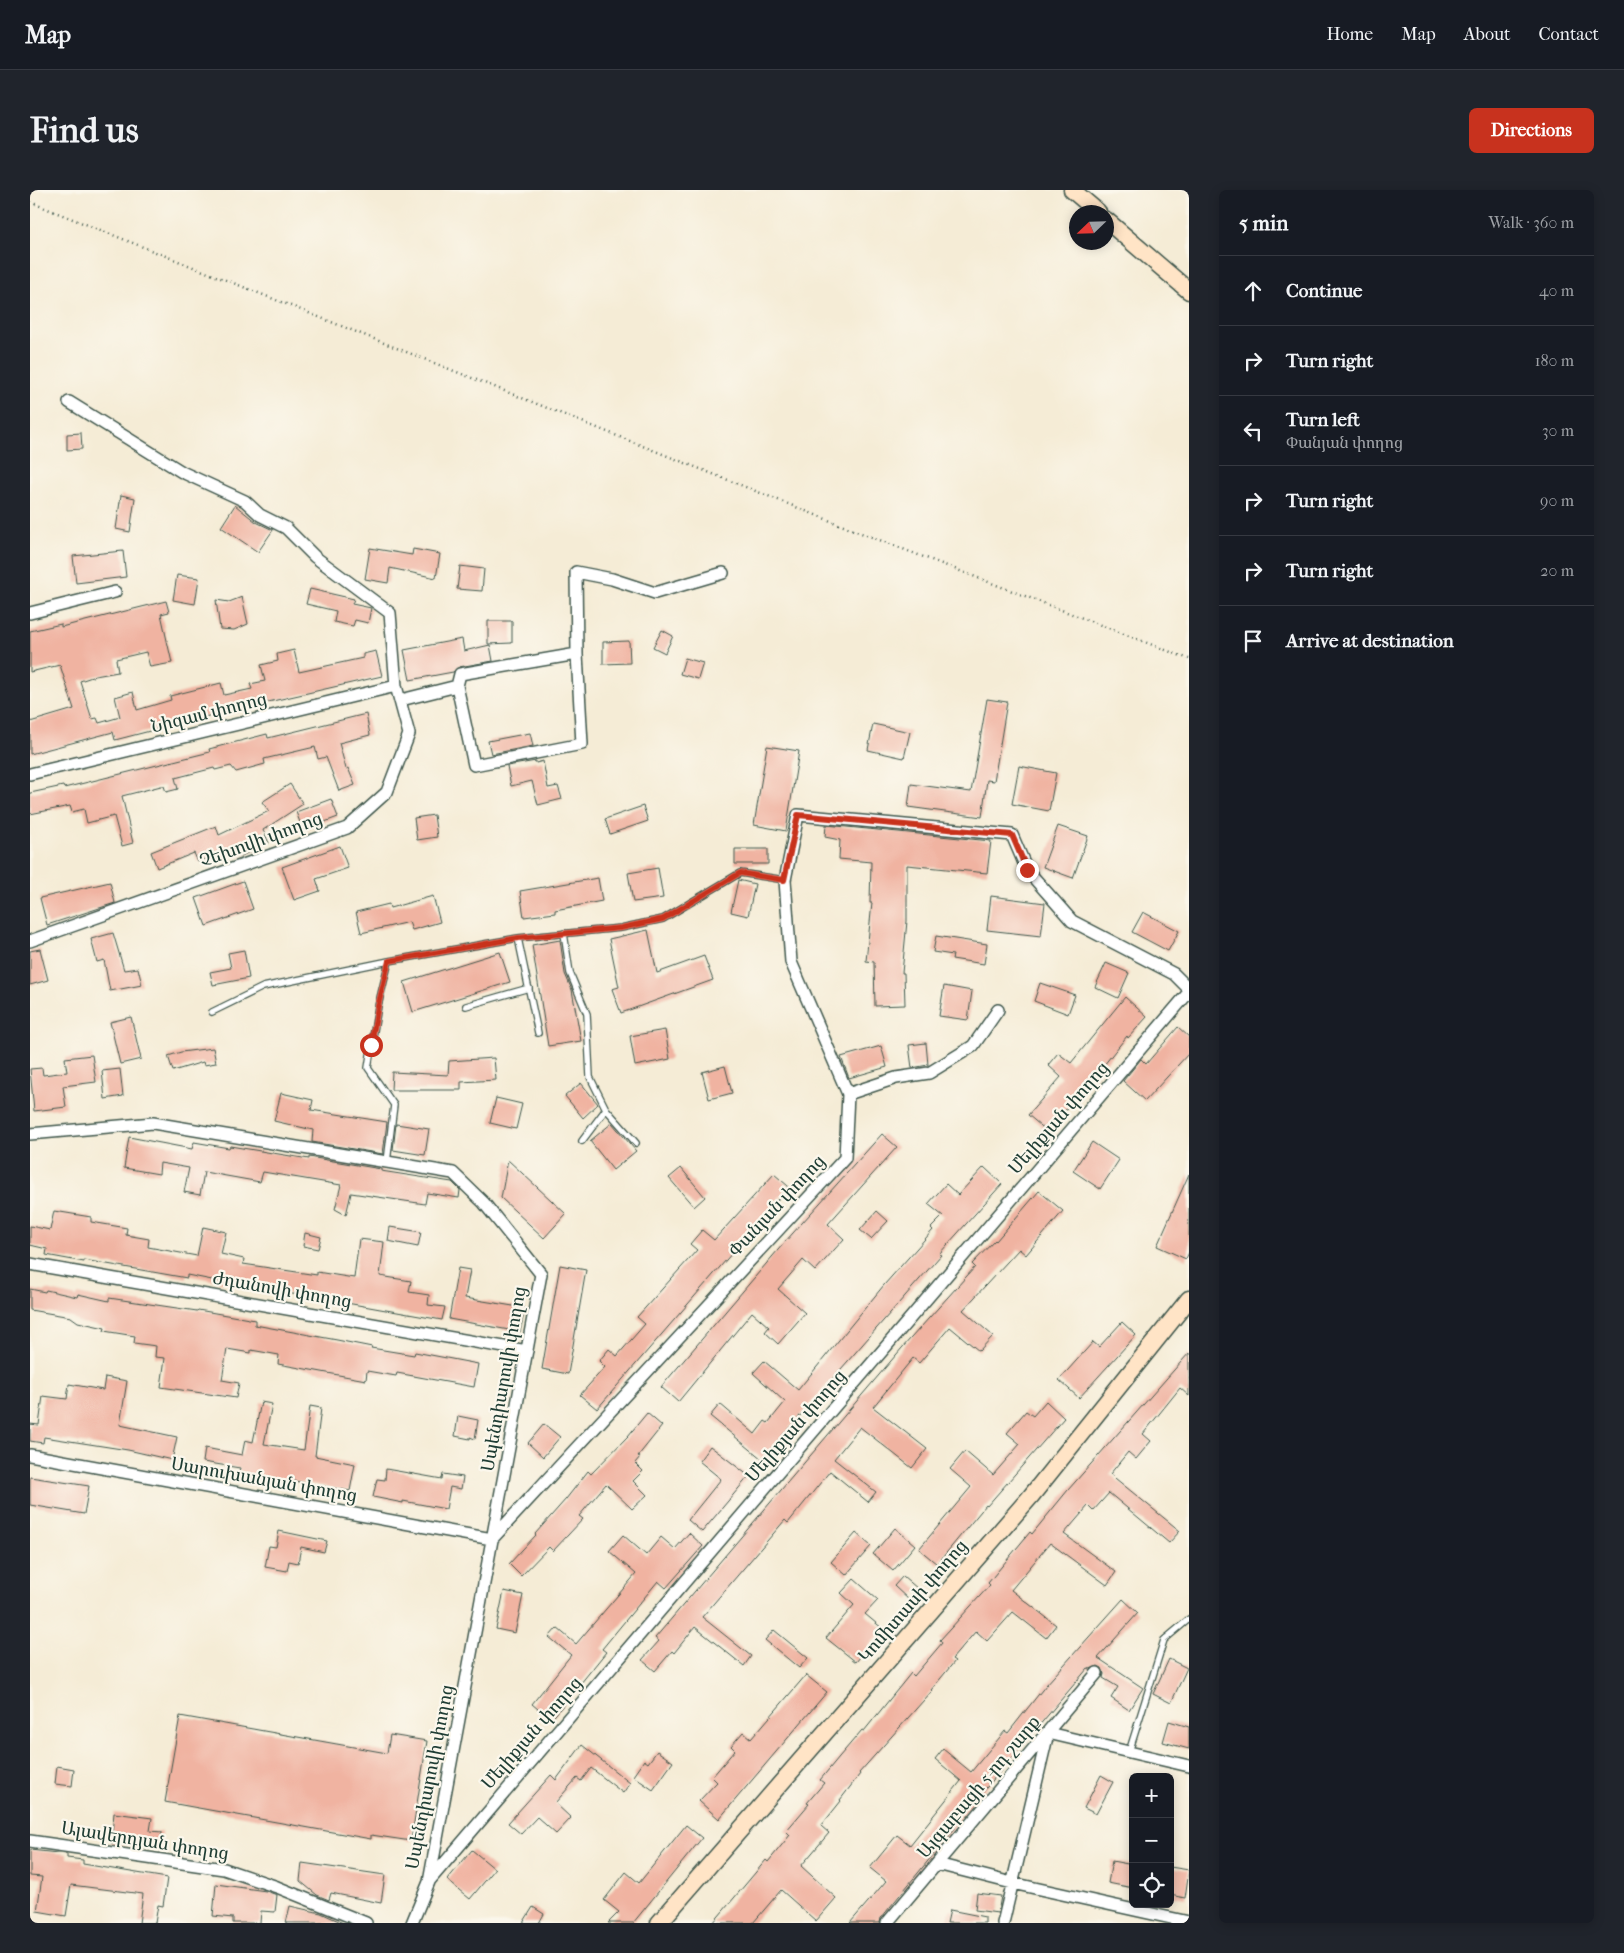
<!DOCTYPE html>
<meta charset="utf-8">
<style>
body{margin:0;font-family:"IM FELL French Canon","Noto Serif Armenian",serif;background:#20242c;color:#f1f3f6}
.controls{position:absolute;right:15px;bottom:15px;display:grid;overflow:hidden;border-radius:8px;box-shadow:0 2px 12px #0003}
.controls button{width:45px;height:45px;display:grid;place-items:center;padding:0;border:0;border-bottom:1px solid #363941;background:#171b24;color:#f1f3f6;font:25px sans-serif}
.compass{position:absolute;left:1039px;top:15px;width:45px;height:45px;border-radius:50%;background:#171b24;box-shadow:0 2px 12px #0003;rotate:247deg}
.stop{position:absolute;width:15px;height:15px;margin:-11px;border:4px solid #c8321e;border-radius:50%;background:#fff}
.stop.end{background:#c8321e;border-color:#fff;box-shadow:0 1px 5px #0008}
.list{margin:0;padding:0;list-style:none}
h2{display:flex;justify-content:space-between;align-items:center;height:65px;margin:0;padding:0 20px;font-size:21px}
h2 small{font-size:16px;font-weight:400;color:#9ea1a6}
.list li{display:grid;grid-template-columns:32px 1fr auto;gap:15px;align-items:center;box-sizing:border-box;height:70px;padding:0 20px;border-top:1px solid #363941}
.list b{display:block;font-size:19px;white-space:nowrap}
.list p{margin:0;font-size:16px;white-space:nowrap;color:#9ea1a6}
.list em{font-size:16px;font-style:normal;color:#9ea1a6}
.icon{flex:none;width:28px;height:28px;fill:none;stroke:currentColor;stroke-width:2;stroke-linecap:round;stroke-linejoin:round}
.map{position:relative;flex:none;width:1159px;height:1733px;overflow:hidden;border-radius:8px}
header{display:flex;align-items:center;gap:30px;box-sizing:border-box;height:70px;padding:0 25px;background:#171b24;border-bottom:1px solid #363941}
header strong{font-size:24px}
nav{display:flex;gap:28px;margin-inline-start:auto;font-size:18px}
.intro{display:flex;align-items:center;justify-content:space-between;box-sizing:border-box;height:120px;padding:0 30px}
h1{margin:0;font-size:35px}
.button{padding:12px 22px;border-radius:8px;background:#c8321e;color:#fff;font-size:18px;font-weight:700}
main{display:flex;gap:30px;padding:0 30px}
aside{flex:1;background:#171b24;border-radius:8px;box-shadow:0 2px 12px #0003}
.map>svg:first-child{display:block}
.building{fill:#f0b3a1}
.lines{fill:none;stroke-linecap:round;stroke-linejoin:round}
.lane-casing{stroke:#3f574c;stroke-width:8}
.street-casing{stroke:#3f574c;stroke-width:14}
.secondary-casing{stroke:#3f574c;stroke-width:19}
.path{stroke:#3f574c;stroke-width:2.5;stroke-dasharray:1 4;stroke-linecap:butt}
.lane{stroke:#fff;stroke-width:5.5}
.street{stroke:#fff;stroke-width:11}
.secondary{stroke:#ffe4c6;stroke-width:16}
.route{stroke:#c8321e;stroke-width:6}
.labels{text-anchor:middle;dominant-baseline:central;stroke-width:4.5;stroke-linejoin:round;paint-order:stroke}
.street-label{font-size:18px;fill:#1f3d34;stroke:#fbf7ec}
</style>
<header>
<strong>Map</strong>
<nav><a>Home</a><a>Map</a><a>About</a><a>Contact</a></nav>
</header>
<div class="intro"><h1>Find us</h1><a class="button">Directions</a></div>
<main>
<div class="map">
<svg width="1159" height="1733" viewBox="0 0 1159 1733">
<rect width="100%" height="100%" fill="#fbf7ec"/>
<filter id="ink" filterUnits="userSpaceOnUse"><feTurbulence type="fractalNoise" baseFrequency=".02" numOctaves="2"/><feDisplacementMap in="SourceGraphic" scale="10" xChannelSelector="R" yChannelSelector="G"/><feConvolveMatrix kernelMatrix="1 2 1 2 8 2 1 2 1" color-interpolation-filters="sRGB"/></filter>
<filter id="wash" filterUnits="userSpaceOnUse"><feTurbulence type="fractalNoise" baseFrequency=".0096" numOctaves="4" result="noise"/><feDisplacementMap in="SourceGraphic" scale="20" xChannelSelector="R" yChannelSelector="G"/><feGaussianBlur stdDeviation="1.12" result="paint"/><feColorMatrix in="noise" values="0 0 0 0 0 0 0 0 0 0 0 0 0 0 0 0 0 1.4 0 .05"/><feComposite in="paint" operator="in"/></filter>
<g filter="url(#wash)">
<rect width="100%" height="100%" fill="#f5ecd6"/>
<g id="blocks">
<path class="building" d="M51,243L52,259L37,260V244Z
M91,305L105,308L100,342L86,339Z
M205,315L226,332L243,340L228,362L191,337Z
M340,358L382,365L383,359L410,364L406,388L360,378L358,393L335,389Z
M93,361L96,387L46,393L43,366Z
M430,376L454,379L452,401L427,399Z
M147,385L169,388L165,414L143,410Z
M280,399L324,409L322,414L341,418L338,433L325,430L323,436L304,432L306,421L276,414Z
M212,407L218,434L204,440L190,439L186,410L199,412Z
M136,411L139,422L131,424L142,473L120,477L116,462L86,469L88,482L65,486L50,491L62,529L67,528L69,533L90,527L85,507L103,502L107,520L141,510L140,506L191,493L194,505L222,499L220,494L235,491L231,475L248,471L247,464L264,460L269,482L333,468V464L346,461L352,486L225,515L224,509L208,521L186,524L85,550L83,542L0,564V532L44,519L30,475L0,482V441L31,434V437Z
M458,431H482V453L458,454Z
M632,440L643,446L635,463L623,457Z
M432,449L434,461L460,455L463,471L429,477L423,482L380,490L374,460Z
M599,451L600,473L573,474V452Z
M655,468L673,473L668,489L650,484Z
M957,509L977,512L964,591L957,590L952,627L878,617L881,594L941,602Z
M336,524L340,545L309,553L316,579L318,578L325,595L309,601L296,567L288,569L285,557L234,569L235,574L206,582L201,576L185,580L184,578L145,588L148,599L136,602L134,596H131L92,606L103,653L92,656L84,626L57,633L54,619L42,622L40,616L0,624V603L33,596L34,598L180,562L179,559L237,544L238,548Z
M843,534L880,542L874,568L838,560Z
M500,543L503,556L461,564L458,551Z
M737,556L769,561L756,641L724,635Z
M506,571V573L513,571L518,598L528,596L532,609L508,615L502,591L481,596L477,576Z
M989,576L1026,583L1019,621L982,614Z
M260,594L273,614L233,640L239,653L209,667L205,658L168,672L164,663L127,678L121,662L186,636L189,645L239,621L232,612Z
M301,609L308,627L273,640L266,622Z
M613,616L618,631L580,644L575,629Z
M404,625L407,647L387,650L384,628Z
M796,635L961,651L957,683L877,675V731L872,783H874L875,815L845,816L844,772L836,771L842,713H840L841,672L809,669L810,650L795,647Z
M1028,636L1058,646L1043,688L1013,677Z
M310,656L318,678L286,689L290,701L264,710L252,677Z
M705,659H738V674H705Z
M628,678L633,708L603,712L598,683Z
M568,688L572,711L525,720V723L494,727L490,701Z
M708,690L725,694L718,726L701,722Z
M213,691L223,719L176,736L166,708Z
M80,692L85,713L17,735L10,708Z
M403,706L410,732L382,740L379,732L331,743L326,722L359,714L360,718Z
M961,706L1015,713L1011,746L957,740Z
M1113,722L1149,741L1138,761L1102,742Z
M618,740L627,783L674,766L683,790L591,823L582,799L589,797L579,749Z
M83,743L94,780L108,778L112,795L80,801L74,770L67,772L61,749Z
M906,746L957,754L954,774L922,769L923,765L903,762Z
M530,750L535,784L542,800L551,851L518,856L502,755Z
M10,759L18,790L0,795V761Z
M214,760L219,788L183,795L180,782L201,778L198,763Z
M470,762L480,792L383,822L374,792Z
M1076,773L1099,783L1088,808L1065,797Z
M1010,793L1045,805L1038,824L1004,811Z
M914,796L942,801L938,830L909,826Z
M1095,807L1117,827L1098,848L1097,846L1066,885L1017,941L998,925L1031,887L1018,875L1028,863L1041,873Z
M101,827L111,869L90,874L80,832Z
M1148,837L1159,847V863L1115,911L1093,891L1111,869L1116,874Z
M635,840L640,869L605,876L600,846Z
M896,853L898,875L882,878L879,855Z
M851,856L857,877L819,888L811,867Z
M183,858L186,873L174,875L173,872L143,881L138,866L151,862Z
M62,865L66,892L33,896L36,917L4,921L0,879L12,878L13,885L37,882L35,868Z
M464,868L466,890L431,892V900H361L362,882L418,885L419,871Z
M695,876L702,903L679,909L672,882Z
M90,879L93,906L75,909L72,881Z
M551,893L568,914L553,928L535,906Z
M251,903L283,910L281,920L357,932L353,964L282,952L283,940L244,931Z
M466,908L492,914L486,939L460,933Z
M582,933L606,961L583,980L560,951Z
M366,934L399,939L395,965L363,960Z
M852,944L867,957L798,1034L814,1049L785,1081L773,1070L748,1099L775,1123L748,1154L735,1142L739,1137L722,1122L648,1212L631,1197L754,1053Z
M99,947L162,959L164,952L199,958L200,956L279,969V967L351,979V981L422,992L430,1000L429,1008L397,1003L395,1014L321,1003L316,1025L305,1019L311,995L233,982L230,992L174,982L170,1005L154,1002L159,978L130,973L129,984L94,978Z
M1062,952L1089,970L1070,999L1043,981Z
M478,970L536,1024L514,1048L471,1008Z
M954,977L972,994L909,1064L911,1065L732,1269L680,1226L690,1214L725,1244L735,1231L738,1233L755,1212L723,1183L734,1171L768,1200L854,1095L903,1040L901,1038L913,1026L898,1014L916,994L928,1005Z
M651,978L675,1007L664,1017L639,988Z
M744,984L758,996L742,1017L567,1219L550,1205L575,1177L569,1171L579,1159L587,1166L615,1134L607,1127L667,1060L660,1054L672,1040L684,1050Z
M1159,984V1062L1156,1069L1127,1056Z
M1009,1001L1033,1021L996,1065L989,1059L933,1120L963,1146L949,1161L920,1137L889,1173L883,1168L843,1217L897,1259L882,1278L830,1237L804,1269L846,1302L838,1312L800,1281L758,1333L755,1330L672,1427L721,1466L714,1476L665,1437L644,1463L642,1461L625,1481L612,1470L629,1451L625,1448L872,1158L945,1077L942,1074L965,1050L966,1051Z
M24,1021L61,1027V1032L97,1038L96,1045L119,1049L118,1057L167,1066L173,1037L196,1042L191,1064L214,1069L213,1074L287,1085V1082L324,1088L329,1049L354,1052L350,1086L381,1091L379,1102L399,1105L398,1115L415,1117L412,1130L283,1107L222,1098L157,1085V1088L54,1070V1072L16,1065L17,1059L0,1055V1036L20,1040Z
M847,1021L858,1031L841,1049L830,1040Z
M360,1037L391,1042L388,1057L358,1051Z
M275,1043L291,1047L288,1059L273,1056Z
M530,1075L556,1080L538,1184L512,1179Z
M428,1078L440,1080L435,1108L495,1118L490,1142L419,1129Z
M0,1099L15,1102L16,1100L47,1107L48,1104L79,1111V1108L167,1121L168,1120L225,1130V1135L307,1150L342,1157L341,1158L384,1165L385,1162L448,1174L444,1197L367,1183L366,1186L337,1181L336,1190L248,1174L249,1165L221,1160V1163L197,1159L192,1190L209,1193L206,1208L131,1197L135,1168L125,1167L126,1156L104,1153L105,1146L74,1141L75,1138L48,1132L41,1127L0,1120Z
M1092,1132L1106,1145L1049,1208L1029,1190L1063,1152L1069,1157Z
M1159,1163V1206L1150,1198L1113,1244L1121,1251L1106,1269L1098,1262L1080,1284L1150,1341L1139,1353L1079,1303L1063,1321L1058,1316L1034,1344L1086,1382L1077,1395L1020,1353L981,1400L1026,1435L1016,1448L983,1422L957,1451L946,1441L922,1469L925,1471L901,1500L902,1501L829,1583L830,1584L810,1610L811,1611L791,1636L799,1643L771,1676L806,1708L786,1731L751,1700L723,1733H683L736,1670L738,1672L760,1645L756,1641L779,1614L777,1613L794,1593L790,1590L809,1567L832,1540L834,1541L881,1483L884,1486L912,1453L910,1450L960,1395L958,1393L1000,1342L1002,1344L1038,1300Z
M75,1187L97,1191L90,1235L147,1247L142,1270L98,1260L14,1247L13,1253L0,1251V1234L9,1235L13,1206L37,1209L39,1194L73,1200Z
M1016,1211L1034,1228L957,1316L956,1315L907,1374L889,1359L941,1297L920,1279L935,1261L963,1285L990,1254L977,1243L996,1221L1003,1226Z
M231,1212L242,1214L234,1254L274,1260L280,1216L291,1218L285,1266L325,1274L320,1301L264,1291L263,1295L208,1286L210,1278L173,1272L175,1258L212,1265L215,1250L223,1252Z
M617,1223L632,1236L608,1266L610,1267L605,1273L613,1281L603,1291L617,1305L602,1319L576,1294L549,1326L553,1329L523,1361L519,1357L491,1386L479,1374L506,1345L505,1344L536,1309L558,1281L561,1284L598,1246Z
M428,1226L448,1230L445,1249L440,1247V1249L425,1246Z
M514,1234L530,1247L513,1267L498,1253Z
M680,1256L719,1286L672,1342L658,1330L691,1289L669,1271Z
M356,1279L412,1289L413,1284L433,1287L431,1299L420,1297L416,1319L373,1311V1313L343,1307L347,1289L355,1290Z
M0,1287L59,1296L54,1324L0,1315Z
M865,1338L885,1355L863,1381L843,1364Z
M249,1341L297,1351L294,1362L271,1357L268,1373L259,1371L257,1381L235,1377L239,1356L246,1357Z
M659,1343L673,1356L636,1398L628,1391L572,1459L576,1462L521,1530L502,1514L541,1465L519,1447L527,1438L546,1454L606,1384L579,1361L593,1345L616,1365L631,1347L645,1359Z
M826,1343L841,1356L816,1385L801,1372Z
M873,1386L888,1399L879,1410L864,1396Z
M824,1389L848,1410L835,1424L853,1439L826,1472L796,1448L824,1415L811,1403Z
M474,1401L493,1405L485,1443L466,1439Z
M1093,1409L1108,1423L1068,1468L1113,1498L1099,1520L1081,1508L1088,1497L1073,1488L1074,1484L1072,1478L1068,1476L1060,1479L1058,1478L923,1637L925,1638L851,1728L850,1733H820L856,1691L840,1678L867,1645L880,1655L931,1591L905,1569L913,1559L941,1582L975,1541L978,1543L1016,1495Z
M744,1440L778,1468L769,1478L735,1450Z
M1139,1469L1157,1478L1141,1513L1123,1504Z
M776,1485L797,1502L689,1629L669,1611L687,1592L682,1587L705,1560L701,1556L713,1542L721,1549Z
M150,1526L357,1563L360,1545L397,1551L381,1651L341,1645V1649L135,1612Z
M1139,1531L1159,1537V1559L1133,1552Z
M552,1555L600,1593L593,1603L561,1578L551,1591L547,1588L525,1613L541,1628L526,1644L507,1627L491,1644L478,1633L521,1585L526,1590Z
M627,1561L643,1572L623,1600L603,1586L614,1570L618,1573Z
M27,1576L44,1579L42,1596L25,1594Z
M1071,1585L1083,1592L1066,1624L1054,1618Z
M84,1623L122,1628L120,1641L132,1642L130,1659L81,1653Z
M656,1635L672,1648L603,1733H578L589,1722L574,1710L596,1682L609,1693Z
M0,1660L37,1664V1668L53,1670V1674L137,1688L133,1716L128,1715L125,1733H109L113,1704L41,1695L36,1726L7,1721L12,1687L0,1686Z
M442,1660L465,1679L440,1709L417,1690Z
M1082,1671L1103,1675V1698L1078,1693Z
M272,1673L355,1685L351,1713L301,1703L299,1710L287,1705L270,1691Z
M1140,1677L1159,1680L1155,1708L1140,1705Z
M186,1694L236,1701L247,1705L245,1722L231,1721L230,1733H203V1728L183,1726Z
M947,1703L971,1706L968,1723L945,1720Z
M260,1716L291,1723L313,1733H256Z
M503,1717L514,1724L509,1733H493Z
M920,1720L955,1727V1733H917Z"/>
</g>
</g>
<g filter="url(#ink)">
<use href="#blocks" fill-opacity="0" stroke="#3f574c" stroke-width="1"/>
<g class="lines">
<g class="lane-casing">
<path id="lane" d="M534,743L540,783L557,824L560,887L576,919L606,953
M488,748L508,843
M436,816L499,798
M182,822L233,797L359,771L488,748L591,738L633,729L710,683L755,690
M552,951L576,919
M357,972L364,915L338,878L348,816L359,771
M1099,1562L1134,1450L1159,1429"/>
</g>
<g class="street-casing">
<path id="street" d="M0,423L85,402
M547,464L546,382L582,389L625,403L693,383
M371,510L427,496L430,484L547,464L552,554L444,575L427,496
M0,584L366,496
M0,751L317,638L357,602L379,544L366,496L360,423L285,367L256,338L230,325L215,311L152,282L39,212
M818,904L866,888L899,883L943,856L968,820
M0,944L123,933L423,983L454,1013L511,1084L399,1692L382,1733
M0,1074L497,1161
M0,1265L462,1349L815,968L818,904L761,772L755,690L768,625L982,645L997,680L1042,731L1144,784L1159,799
M0,1651L194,1679L247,1697L336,1733
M907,1674L982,1693L1159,1732
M400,1690L1159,802
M857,1733L1067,1483
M973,1733L1018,1543L1159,1576"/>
</g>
<g class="secondary-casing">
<path id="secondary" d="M1042,0L1068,22
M1076,30L1159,101
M629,1733L1001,1306L1159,1109"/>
</g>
<path class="path" d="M0,12L826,341L1159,469"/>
<use href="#lane" class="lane"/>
<use href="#street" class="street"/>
<use href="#secondary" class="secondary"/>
</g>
</g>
<g class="lines" filter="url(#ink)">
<path class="route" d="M341,855L348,816L359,771L488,748L591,738L633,729L710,683L754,690L768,625L982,645L997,680"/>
</g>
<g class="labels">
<g class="street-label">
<text transform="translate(179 523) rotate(-14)">Նիզամ փողոց</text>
<text transform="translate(231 650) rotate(-20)">Չեխովի փողոց</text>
<text transform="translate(1029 928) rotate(-49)">Մելիքյան փողոց</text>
<text transform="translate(747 1016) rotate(-47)">Փանյան փողոց</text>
<text transform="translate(252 1100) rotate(10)">Ժդանովի փողոց</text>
<text transform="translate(474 1189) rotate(-80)">Սպենդիարովի փողոց</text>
<text transform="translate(766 1236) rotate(-49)">Մելիքյան փողոց</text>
<text transform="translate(234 1290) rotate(10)">Սարուխանյան փողոց</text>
<text transform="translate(883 1411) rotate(-49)">Կոմիտասի փողոց</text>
<text transform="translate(502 1543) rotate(-49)">Մելիքյան փողոց</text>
<text transform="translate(400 1587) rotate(-79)">Սպենդիարովի փողոց</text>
<text transform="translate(949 1597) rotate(-50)">Այգաբացի 5-րդ շարք</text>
<text transform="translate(115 1651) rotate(9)">Ալավերդյան փողոց</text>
</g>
</g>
</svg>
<div class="controls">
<button>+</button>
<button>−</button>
<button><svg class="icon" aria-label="locate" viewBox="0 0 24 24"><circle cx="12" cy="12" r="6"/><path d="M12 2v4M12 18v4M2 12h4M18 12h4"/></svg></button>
</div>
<svg class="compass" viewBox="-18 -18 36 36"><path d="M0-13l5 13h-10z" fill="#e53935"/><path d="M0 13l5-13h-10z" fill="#9ea1a6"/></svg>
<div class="stop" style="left:341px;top:855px"></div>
<div class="stop end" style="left:997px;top:680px"></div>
</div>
<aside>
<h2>5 min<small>Walk · 360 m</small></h2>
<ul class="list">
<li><svg class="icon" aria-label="ahead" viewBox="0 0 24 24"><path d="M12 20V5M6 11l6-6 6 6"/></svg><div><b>Continue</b></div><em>40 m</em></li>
<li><svg class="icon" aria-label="right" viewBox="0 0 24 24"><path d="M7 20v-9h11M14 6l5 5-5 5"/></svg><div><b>Turn right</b></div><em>180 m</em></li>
<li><svg class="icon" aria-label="left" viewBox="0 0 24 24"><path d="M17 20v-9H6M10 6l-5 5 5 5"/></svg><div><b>Turn left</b><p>Փանյան փողոց</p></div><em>30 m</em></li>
<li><svg class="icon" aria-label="right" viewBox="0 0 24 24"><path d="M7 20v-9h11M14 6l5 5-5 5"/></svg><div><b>Turn right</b></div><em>90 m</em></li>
<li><svg class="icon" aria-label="right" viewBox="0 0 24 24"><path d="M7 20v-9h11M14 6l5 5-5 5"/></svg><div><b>Turn right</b></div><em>20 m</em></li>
<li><svg class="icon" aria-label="arrive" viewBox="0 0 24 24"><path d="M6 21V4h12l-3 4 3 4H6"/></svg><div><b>Arrive at destination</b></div></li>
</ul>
</aside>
</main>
